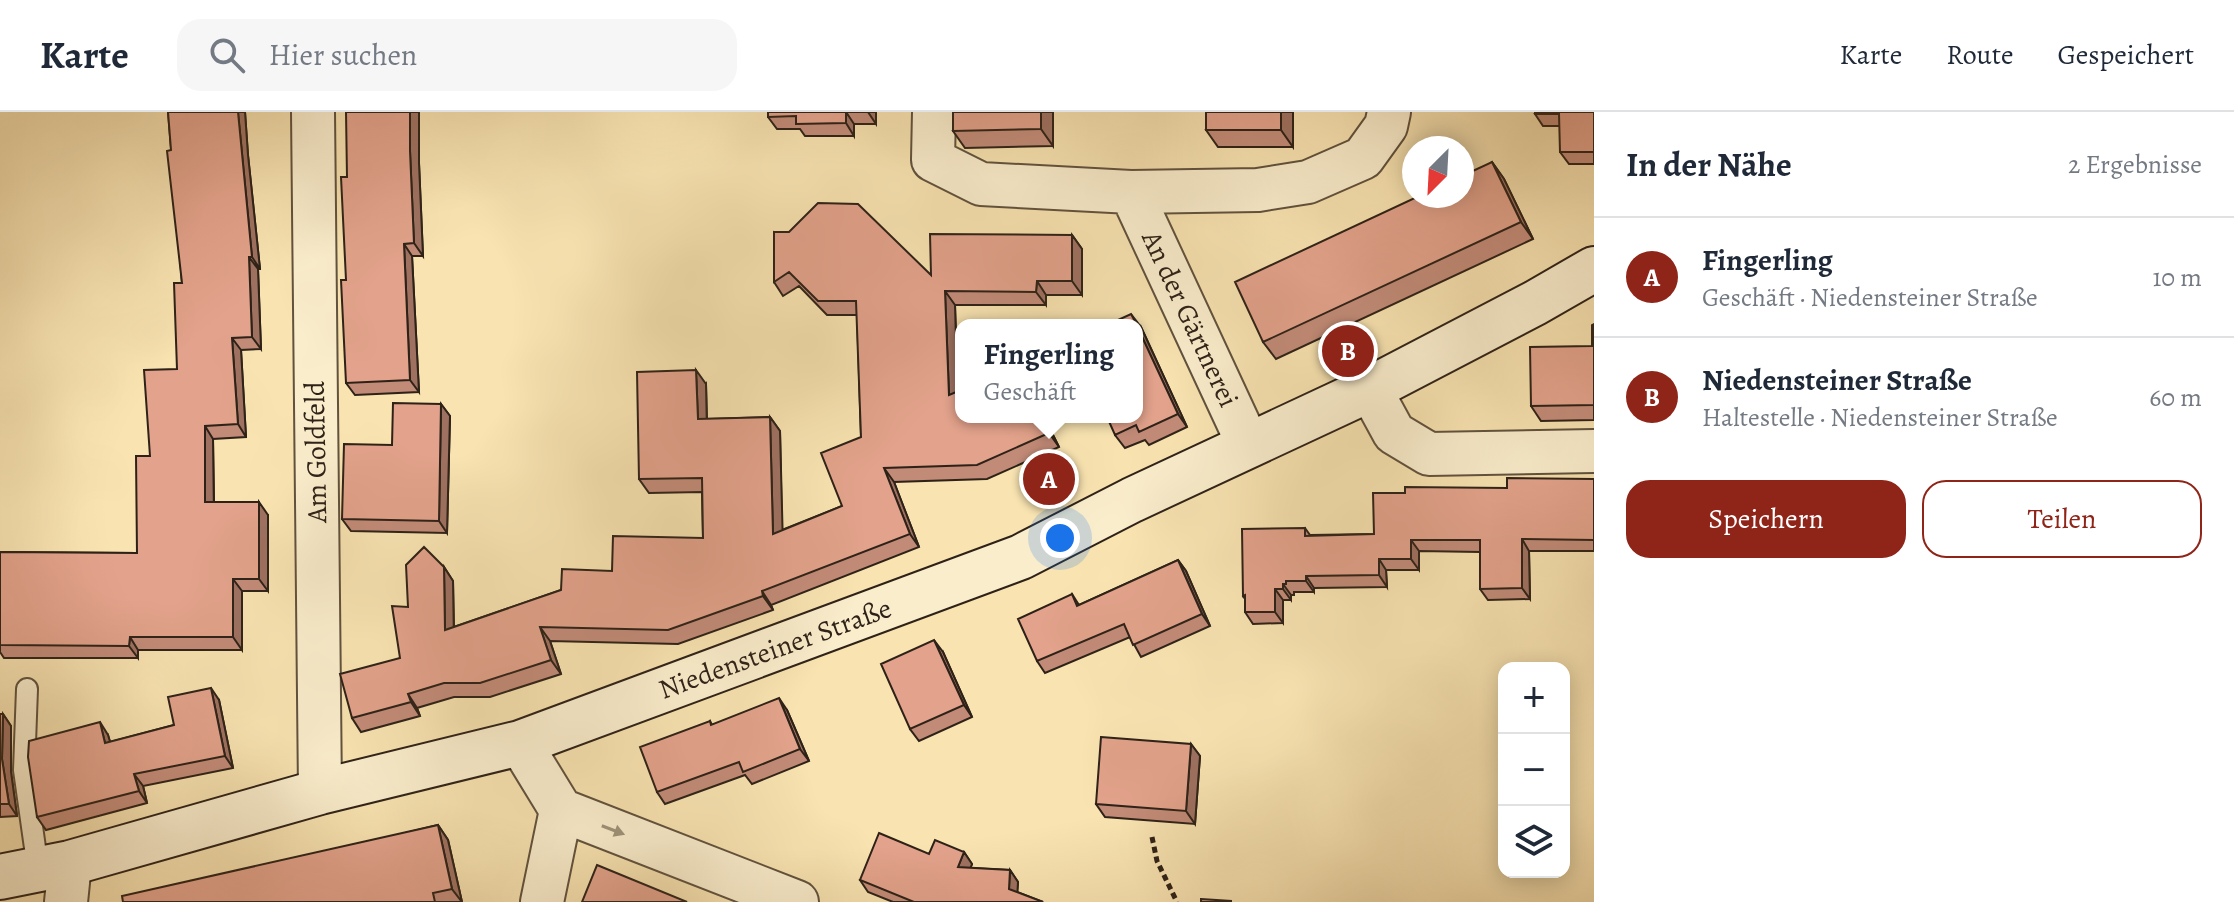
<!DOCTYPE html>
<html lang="de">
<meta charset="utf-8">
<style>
body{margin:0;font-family:Alegreya,serif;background:#f6f6f7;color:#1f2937}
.controls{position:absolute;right:24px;bottom:24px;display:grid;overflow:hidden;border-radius:16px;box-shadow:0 4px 20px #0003}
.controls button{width:72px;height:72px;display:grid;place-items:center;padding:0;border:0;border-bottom:2px solid #e0e1e3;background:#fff;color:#1f2937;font:40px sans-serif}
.compass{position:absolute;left:1402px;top:24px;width:72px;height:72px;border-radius:50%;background:#fff;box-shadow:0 4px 20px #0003;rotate:204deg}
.you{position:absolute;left:1060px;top:426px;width:28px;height:28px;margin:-20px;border:6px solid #fff;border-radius:50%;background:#1a73e8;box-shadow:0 0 0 12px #1a73e833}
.badge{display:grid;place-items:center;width:52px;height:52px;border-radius:50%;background:#8f2418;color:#fff;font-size:26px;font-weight:700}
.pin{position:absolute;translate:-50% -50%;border:4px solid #fff;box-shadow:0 2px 8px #0006}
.popup{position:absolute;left:955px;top:207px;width:188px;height:104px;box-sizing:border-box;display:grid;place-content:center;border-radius:16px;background:#fff;filter:drop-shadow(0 2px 6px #0005);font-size:26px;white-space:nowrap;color:#747a83}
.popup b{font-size:30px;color:#1f2937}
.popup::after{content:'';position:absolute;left:50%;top:100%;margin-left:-16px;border:16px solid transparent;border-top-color:#fff}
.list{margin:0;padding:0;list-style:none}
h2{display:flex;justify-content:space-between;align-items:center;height:104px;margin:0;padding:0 32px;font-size:34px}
h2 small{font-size:26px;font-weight:400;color:#747a83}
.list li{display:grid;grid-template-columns:52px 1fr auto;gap:24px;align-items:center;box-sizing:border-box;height:120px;padding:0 32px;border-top:2px solid #e0e1e3}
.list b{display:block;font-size:30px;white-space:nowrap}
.list p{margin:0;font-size:26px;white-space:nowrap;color:#747a83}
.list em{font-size:26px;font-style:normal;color:#747a83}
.actions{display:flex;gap:16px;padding:24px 32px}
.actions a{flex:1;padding:18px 0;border:2px solid #8f2418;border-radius:24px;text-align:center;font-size:28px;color:#8f2418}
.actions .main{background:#8f2418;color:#fff}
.icon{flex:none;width:44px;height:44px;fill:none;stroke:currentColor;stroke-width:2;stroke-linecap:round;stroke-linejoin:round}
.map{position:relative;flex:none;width:1594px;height:790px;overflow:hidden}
header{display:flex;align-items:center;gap:48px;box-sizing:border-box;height:112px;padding:0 40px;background:#fff;border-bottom:2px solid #e0e1e3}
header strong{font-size:38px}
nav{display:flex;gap:44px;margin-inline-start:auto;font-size:28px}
.search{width:560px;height:72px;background:#f6f6f7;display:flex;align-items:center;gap:20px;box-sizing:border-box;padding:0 28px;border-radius:24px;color:#747a83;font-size:30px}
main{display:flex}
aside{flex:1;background:#fff}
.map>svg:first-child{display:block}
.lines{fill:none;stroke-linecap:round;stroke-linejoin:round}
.service-casing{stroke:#60523e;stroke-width:24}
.minor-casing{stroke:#60523e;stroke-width:46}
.secondary-casing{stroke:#2e2218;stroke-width:48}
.path{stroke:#2e2218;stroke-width:5;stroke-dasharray:6 4;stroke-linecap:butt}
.service{stroke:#faedcc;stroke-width:20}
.minor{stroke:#faedcc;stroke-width:42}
.secondary{stroke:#faedcc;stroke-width:44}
.wall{fill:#c28b78;stroke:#2e2218;stroke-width:2}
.shaded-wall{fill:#9e7161;stroke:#2e2218;stroke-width:2}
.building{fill:#e2a28b;stroke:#2e2218;stroke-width:2}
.oneway{fill:#9e927b}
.labels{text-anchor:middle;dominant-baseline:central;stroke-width:7;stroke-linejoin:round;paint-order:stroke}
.street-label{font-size:28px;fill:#2e2218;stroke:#faedcc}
</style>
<header>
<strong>Karte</strong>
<div class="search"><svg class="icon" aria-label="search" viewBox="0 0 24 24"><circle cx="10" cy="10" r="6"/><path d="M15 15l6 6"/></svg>Hier suchen</div>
<nav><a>Karte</a><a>Route</a><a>Gespeichert</a></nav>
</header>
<main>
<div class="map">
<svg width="1594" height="790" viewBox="0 0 1594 790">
<rect width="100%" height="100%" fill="#f8e3b1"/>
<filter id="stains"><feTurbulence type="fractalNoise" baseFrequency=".0025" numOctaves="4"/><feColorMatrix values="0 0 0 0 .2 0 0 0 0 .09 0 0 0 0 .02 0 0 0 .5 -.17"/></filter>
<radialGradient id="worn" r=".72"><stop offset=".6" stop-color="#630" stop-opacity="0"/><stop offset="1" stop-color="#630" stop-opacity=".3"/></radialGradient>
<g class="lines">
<g class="service-casing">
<path id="service" d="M27,577L24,658L38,757"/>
</g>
<g class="minor-casing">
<path id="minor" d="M313,0L320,680
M934,0L933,48L981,72L1131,80L1258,78L1308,70L1363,46L1386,14L1389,0
M1131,80L1249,334
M1370,277L1394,321L1429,342L1594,339
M520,631L561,698L797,790
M66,790L70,751
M542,790L561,698"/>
</g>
<g class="secondary-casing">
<path id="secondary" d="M0,765L70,751L320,680L520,631L1021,445L1132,388L1370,277L1535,191L1594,157"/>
</g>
<path class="path" d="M1152,725L1157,749L1177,790"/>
<use href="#service" class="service"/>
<use href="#minor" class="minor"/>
<use href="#secondary" class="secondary"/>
</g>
<path class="wall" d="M168,0H245L248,43L260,157H258L261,237L241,238L246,325L213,327L214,390L268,403V479H242V538H138V546H4L0,540V440L137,441L150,344L177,257L182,171Z
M768,0H876V12H854V24H805L800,17H777L768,5Z
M1053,0V34L965,36L953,19Z
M1293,0V35H1218L1206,18Z
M1594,0V52H1569L1560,40V14H1543L1535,2Z
M1492,50L1504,67L1533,127L1276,247L1263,230Z
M419,51L423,144H412L419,280L355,283L346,271L347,65Z
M774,120L931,163L1072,123L1082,137V183H1046V193H955L958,279L961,305H1071L1049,315L1059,335L987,367L894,370L919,435L771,493L773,498L678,532L550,529L561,562L490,585H454L417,596L420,604L361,620L352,606L400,546L408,495L444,455L453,469L454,515L561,478L703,426L702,380L649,381L639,367L706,272L707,307L770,305L780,319L782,418L842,394L861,325L857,203H827L799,174L783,184L774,170Z
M1594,212V308L1541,309L1531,294L1592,234Z
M1141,215L1187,315L1149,333L1145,328L1125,336L1115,323Z
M441,292L450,304L447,421L351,419L342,407L392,333Z
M1594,367V439H1529L1530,487L1488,488L1480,477V440L1419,439V458H1386L1387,475L1314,476V480H1294V483H1291V488H1283V511L1253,512L1245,500V487L1243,484L1305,416L1310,423L1374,422L1405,381L1507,376Z
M1178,448L1186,459L1210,514L1141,545L1130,525L1045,561L1037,549L1072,482L1079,493Z
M943,540L972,605L919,629L910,617Z
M219,588L233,656L143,674L147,691L46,718L37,705L108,623L110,630L174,613Z
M787,598L809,649L752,672L745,663L665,692L657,680L710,609L712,613Z
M0,602H3L11,614V660L17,704L0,705Z
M1191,632L1200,644L1195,712L1105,705L1096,692Z
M438,713L448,728L462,790H123Z
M964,740L972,752L970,756L1010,758L1018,770L1017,780L1043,790H893L868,780L860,768L929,742Z"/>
<path class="shaded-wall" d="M238,0H245L248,43L260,157L252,145Z
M410,0H419V51L423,144L414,131L410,39Z
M846,0L854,12V24L846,11Z
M868,0H876V12Z
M1041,0H1053V34L1041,17Z
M1281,0H1293V35L1281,18Z
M1492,50L1504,67L1533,127L1521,110Z
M1072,123L1082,137V183L1072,169Z
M404,132L412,144L419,280L410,268Z
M249,145L258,157L261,237L252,225Z
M1037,169L1046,183V193L1036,180Z
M945,179L955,193L958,297L949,283Z
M1131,202L1141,215L1187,315L1178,302Z
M232,226L241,238L246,325L238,312Z
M696,258L706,272L707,321L698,307Z
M441,292L450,304L447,421L439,409Z
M770,305L780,319L783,435L773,422Z
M1042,305L1049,315L1059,335L1049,321Z
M205,314L213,327L214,403L205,390Z
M884,356L894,370L919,435L910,422Z
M259,390L268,403V479L259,467Z
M1522,427L1529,439L1530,487L1522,476Z
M1411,428L1419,439V458L1411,447Z
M1379,447L1386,458L1387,475L1379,463Z
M1178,448L1186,459L1210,514L1202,502Z
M444,455L453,469L454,532L445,518Z
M1306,464L1314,476V480L1306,469Z
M233,467L242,479V538L233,525Z
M1283,472L1291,483V488L1283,477Z
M1275,477L1283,488V511L1275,500Z
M762,479L771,493L773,498L763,484Z
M540,515L550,529L561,562L551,548Z
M130,525L138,538V546L129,534Z
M934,528L943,540L972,605L964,593Z
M211,576L219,588L233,656L225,644Z
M408,582L417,596L420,604L411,590Z
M779,586L787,598L809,649L800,637Z
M3,602L11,614V660L17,704L9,692L2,647Z
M100,610L108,623L114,643L105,631Z
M1191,632L1200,644L1195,712L1186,699Z
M134,662L143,674L147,691L139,679Z
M438,713L448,728L462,790L452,777Z
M964,740L972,752L966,767L958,755Z
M1010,758L1018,770L1017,788L1009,777Z"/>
<path class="building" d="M168,0H238L252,145H249L252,225L232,226L238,312L205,314V390H259V467H233V525H130L129,534L0,533V440L137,441L136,344H150L144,258L177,257L174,171H182L167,39L171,38Z
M346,0H410V39L414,131L404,132L410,268L346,271L341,168H346L341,65H347Z
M768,0H846V11L796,12V4L768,5Z
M953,0H1041V17L953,19Z
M1206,0H1281V18H1206Z
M1535,0H1594V40H1560L1559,2H1535Z
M1492,50L1521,110L1263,230L1235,170L1419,84H1462V64Z
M818,91L858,92L931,163L930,122L1072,123V169H1037L1036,180L945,179L949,283L961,278V305H1042L1049,321L977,353L884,356L910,422L762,479L763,484L668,518L540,515L551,548L480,571H444L408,582L411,590L352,606L340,562L400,546L392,494L408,495L406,453L424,435L444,455L445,518L561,478L562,457L612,459L613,424L703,426L702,366L639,367L637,260L696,258L698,307L770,305L773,422L842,394L821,341L861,325L856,189H818L789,160L774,170V120H789Z
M1131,202L1137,213H1107Z
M1594,212V293L1531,294L1530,235L1592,234V213Z
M1137,214L1178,302L1139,320L1136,313L1115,323L1107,305H1137Z
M393,291L441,292L439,409L342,407L344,332L392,333Z
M1507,366L1594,367V428L1522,427V476L1480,477V428H1411V447H1379V463L1306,464V469H1286V472H1283V477H1275V500H1245V483L1243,484L1242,417L1305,416V424L1374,422L1373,381H1405V375L1507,376Z
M1178,448L1202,502L1133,533L1124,512L1037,549L1018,507L1072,482L1077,494Z
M934,528L964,593L910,617L881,552Z
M211,576L225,644L134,662L139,679L37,705L28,645L29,629L100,610L105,631L174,613L168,585Z
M779,586L800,637L743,660L739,650L657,680L640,635L710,609L711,613Z
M0,602H3L2,647L9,692H0Z
M1101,625L1191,632L1186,699L1096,692Z
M438,713L452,777L433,781L435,790H123L122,784Z
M879,721L929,742L935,728L964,740L958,755L1010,758L1009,777L1043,790H914L860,768Z
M597,753L687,790H582Z
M1201,787L1231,789V790H1201Z"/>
<defs><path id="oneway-solid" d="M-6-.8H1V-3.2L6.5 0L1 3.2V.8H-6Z" transform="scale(2)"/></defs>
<use class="oneway" href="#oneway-solid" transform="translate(613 718) rotate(21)"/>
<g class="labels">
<g class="street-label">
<text transform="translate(1190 207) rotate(65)">An der Gärtnerei</text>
<text transform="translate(316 340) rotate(-91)">Am Goldfeld</text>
<text transform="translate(775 537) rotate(-20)">Niedensteiner Straße</text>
</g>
</g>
<rect width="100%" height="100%" filter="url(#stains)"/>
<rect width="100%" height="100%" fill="url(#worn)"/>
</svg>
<div class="controls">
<button>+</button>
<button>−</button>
<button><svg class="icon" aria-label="layers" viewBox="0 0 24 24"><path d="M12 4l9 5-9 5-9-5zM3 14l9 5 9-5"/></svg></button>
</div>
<svg class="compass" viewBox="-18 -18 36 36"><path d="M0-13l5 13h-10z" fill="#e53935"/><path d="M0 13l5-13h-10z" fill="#747a83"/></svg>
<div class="you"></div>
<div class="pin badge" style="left:1049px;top:367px">A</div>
<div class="popup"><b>Fingerling</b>Geschäft</div>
<div class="pin badge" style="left:1348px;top:239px">B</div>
</div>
<aside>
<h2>In der Nähe<small>2 Ergebnisse</small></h2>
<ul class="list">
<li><span class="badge">A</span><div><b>Fingerling</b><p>Geschäft · Niedensteiner Straße</p></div><em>10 m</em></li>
<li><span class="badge">B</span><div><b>Niedensteiner Straße</b><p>Haltestelle · Niedensteiner Straße</p></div><em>60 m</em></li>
</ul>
<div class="actions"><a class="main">Speichern</a><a>Teilen</a></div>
</aside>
</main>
